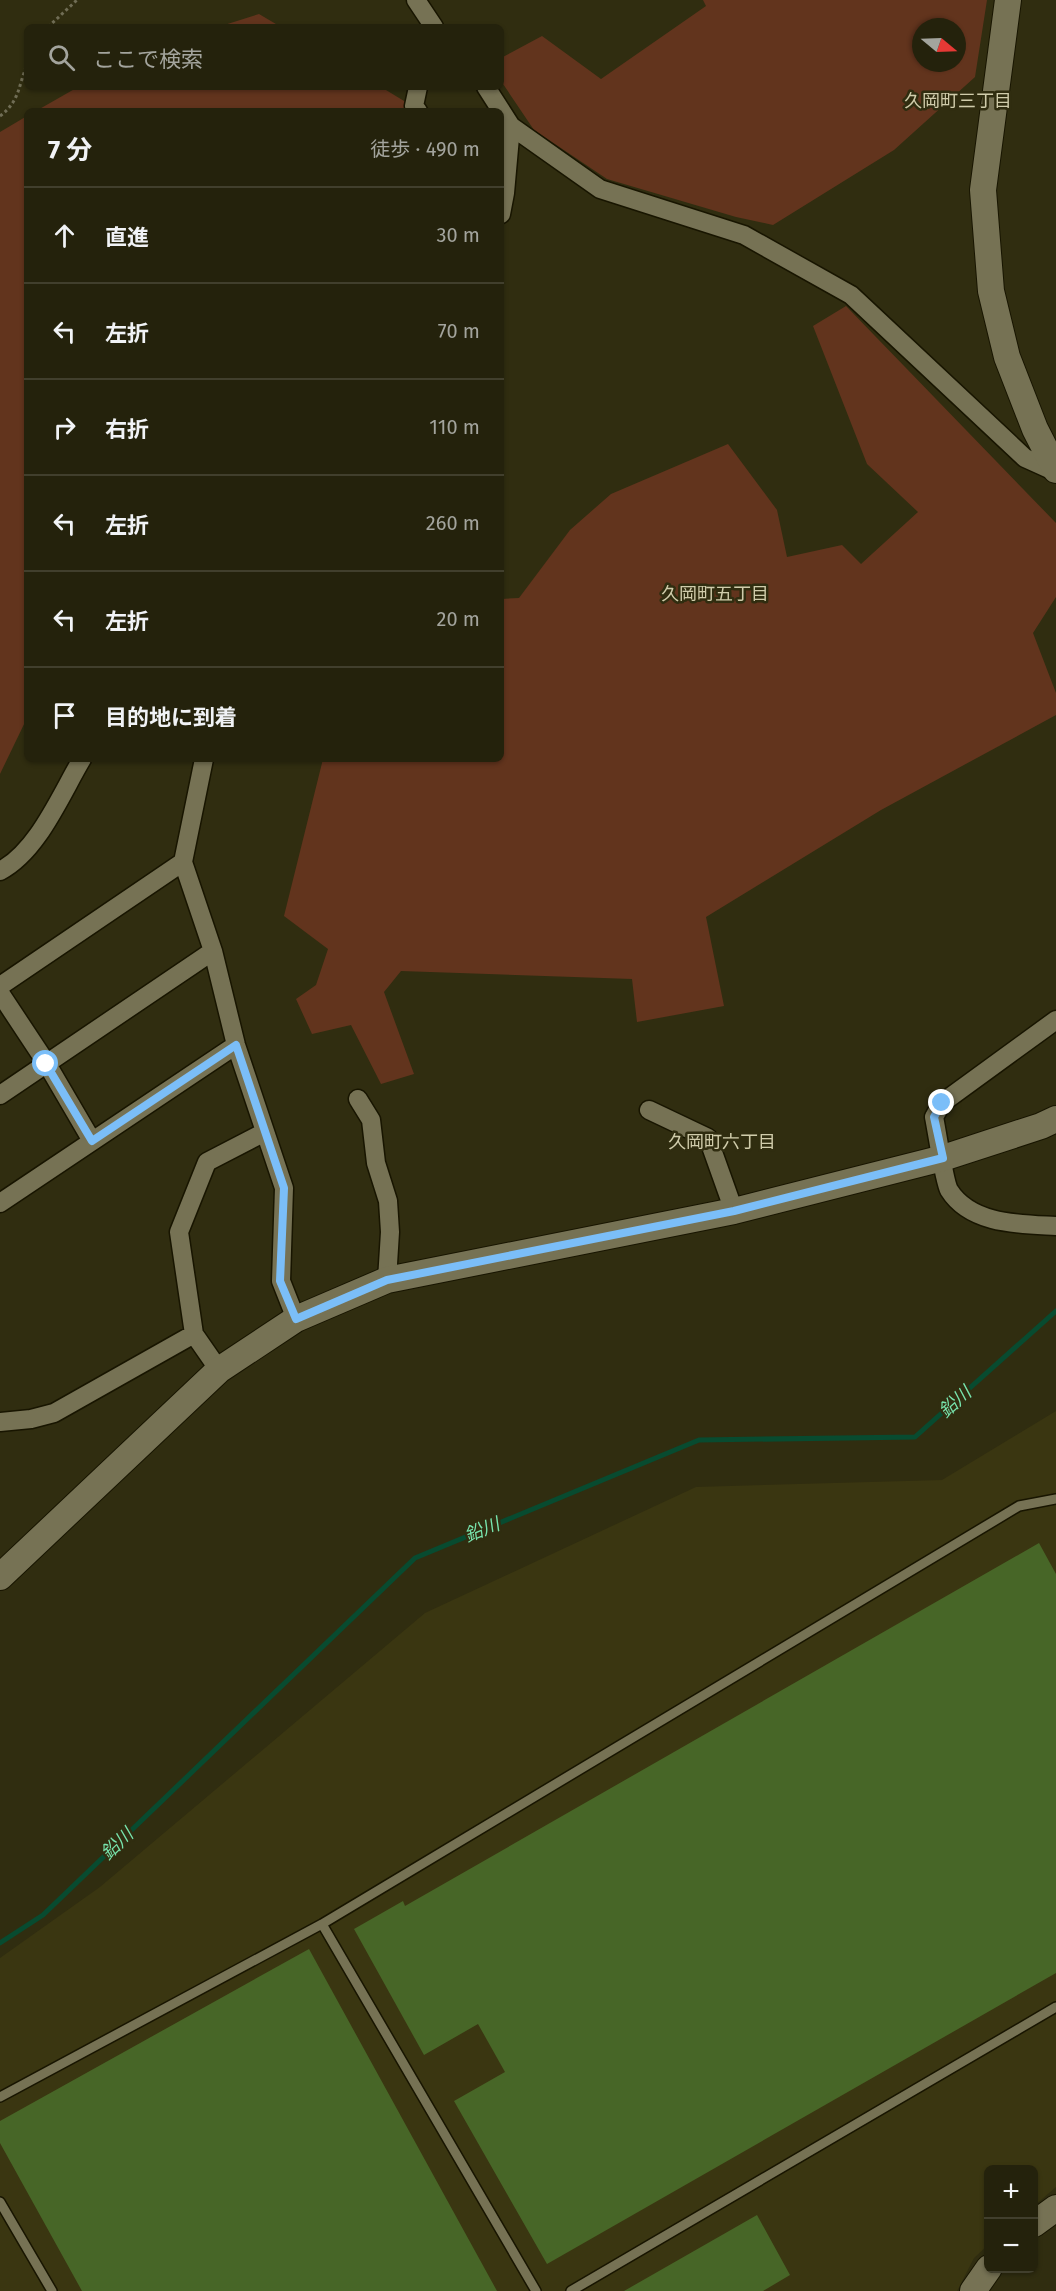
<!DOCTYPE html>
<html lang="ja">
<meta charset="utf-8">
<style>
body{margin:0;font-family:"Fira Sans","Noto Sans JP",sans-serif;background:#2c2a15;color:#f1f3f6}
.controls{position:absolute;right:18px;bottom:18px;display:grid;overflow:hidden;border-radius:9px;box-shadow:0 2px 4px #0004}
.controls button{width:54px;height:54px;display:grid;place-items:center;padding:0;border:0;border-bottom:2px solid #413f2d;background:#24220c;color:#f1f3f6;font:30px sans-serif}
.compass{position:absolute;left:912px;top:18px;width:54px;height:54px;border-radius:50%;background:#24220c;box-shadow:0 2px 4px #0004;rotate:109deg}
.stop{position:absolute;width:18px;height:18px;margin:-14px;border:4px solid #7bbef8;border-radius:50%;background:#fff}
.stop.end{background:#7bbef8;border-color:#fff;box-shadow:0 2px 6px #0008}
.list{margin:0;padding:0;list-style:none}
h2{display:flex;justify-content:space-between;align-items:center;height:78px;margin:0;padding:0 24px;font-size:26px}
h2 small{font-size:20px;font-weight:400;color:#a3a49d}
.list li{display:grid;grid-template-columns:39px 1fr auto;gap:18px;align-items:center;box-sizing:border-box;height:96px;padding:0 24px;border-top:2px solid #413f2d}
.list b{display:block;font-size:22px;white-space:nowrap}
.list em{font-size:20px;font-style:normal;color:#a3a49d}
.icon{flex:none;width:33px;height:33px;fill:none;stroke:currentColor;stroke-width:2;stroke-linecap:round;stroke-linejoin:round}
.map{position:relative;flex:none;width:1056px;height:2291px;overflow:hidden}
.search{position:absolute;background:#24220c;box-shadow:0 2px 4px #0004;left:24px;top:24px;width:480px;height:66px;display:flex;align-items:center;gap:15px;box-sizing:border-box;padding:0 21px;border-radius:9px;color:#a3a49d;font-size:22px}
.panel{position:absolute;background:#24220c;box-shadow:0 2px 4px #0004;left:24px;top:108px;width:480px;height:654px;border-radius:9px}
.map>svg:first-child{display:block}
.built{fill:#3a3611}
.green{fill:#62341d;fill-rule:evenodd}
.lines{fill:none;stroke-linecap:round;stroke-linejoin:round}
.stream{stroke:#084b30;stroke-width:5}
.building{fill:#476627}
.lane-casing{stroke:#181500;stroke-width:12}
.street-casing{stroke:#181500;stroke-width:21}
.secondary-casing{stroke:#181500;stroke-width:28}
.path{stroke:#706d55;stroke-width:3;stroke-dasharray:3 3;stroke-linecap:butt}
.lane{stroke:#767254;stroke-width:9}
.street{stroke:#767254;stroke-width:18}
.secondary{stroke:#767254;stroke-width:26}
.route{stroke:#7bbef8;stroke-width:8}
.labels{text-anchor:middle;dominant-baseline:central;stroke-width:5;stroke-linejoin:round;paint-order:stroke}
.neighbourhood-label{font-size:18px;fill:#d0ccab;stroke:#302d10}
.water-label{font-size:18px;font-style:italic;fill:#78e4ad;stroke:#302d10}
</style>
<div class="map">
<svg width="1056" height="2291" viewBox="0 0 1056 2291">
<rect width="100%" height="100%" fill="#302d10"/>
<path class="built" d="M1056,1411V2187L1034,2206V2170H988V2245L974,2258L957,2291H0V1958L100,1887L425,1613L696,1487L942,1480Z"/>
<path class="green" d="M703,0H987L975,77L894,150L773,225L736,217L607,179L534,130L501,81V58L542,36L601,79L706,6ZM921,27H957V63H921Z
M259,14L281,27H218Z
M78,87H381L409,104L401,111H36Z
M27,116V718L0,774V132Z
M846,306L1056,523V597L1033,633L1056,693V715L881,810L706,917L724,1006L637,1022L632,979L401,971L384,992L414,1074L381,1084L351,1025L312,1034L296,999L316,985L328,949L284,916L323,759H501V599L519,598L570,530L611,494L728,444L777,510L787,557L842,545L861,564L918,512L867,464L813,326Z"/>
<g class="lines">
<path class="stream" d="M0,1943L43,1915L415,1558L699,1440L915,1437L1056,1311"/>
</g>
<path class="building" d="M1039,1543L1056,1574V1973L547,2264L454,2101L505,2072L478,2024L424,2055L354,1929L403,1901L405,1906Z
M309,1949L497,2291H82L0,2143V2121Z
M757,2215L790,2275L763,2291H624Z"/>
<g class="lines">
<g class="lane-casing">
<path id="lane" d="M322,1924L536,2291
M0,2097L322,1924L1019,1506L1056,1499
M0,2202L52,2291
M571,2291L1056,2007"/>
</g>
<g class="street-casing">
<path id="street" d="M416,0L434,27
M418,87L414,106L418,111
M486,87L511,126L600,189L744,235L851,295L1025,458L1056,472
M501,214L505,193L511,126
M204,759L183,862L213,951L236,1045L284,1188L281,1281L296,1319
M0,871C38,851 60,796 82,759
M0,986L183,862
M0,993L47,1064L92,1141
M1056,1020L942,1103L934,1117C937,1131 944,1181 949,1190C971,1225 1020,1224 1056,1226
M0,1095L213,951
M358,1099L371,1120L376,1163L388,1201L390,1232L387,1280
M649,1110L708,1138L734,1211
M0,1203L236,1045
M194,1334L179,1232L207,1162L265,1132
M0,1422L31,1419L54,1413L194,1334L219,1370"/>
</g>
<g class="secondary-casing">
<path id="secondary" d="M1008,0L983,190L991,291L1007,357L1035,429L1056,470
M0,1577L219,1370L296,1319L387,1280L734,1211L943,1158L1041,1126L1056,1119
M1034,2224L1056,2208
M973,2291L989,2268"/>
</g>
<path class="path" d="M48,27L77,0
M0,116C20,101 18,86 27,65"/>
<use href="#lane" class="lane"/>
<use href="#street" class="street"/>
<use href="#secondary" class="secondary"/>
</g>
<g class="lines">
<path class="route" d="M46,1064L92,1141L236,1045L284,1188L280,1281L296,1319L387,1280L734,1211L943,1158L934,1117L942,1103"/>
</g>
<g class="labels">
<g class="neighbourhood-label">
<text x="958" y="101">久岡町三丁目</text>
<text x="715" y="594">久岡町五丁目</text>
<text x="722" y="1142">久岡町六丁目</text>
</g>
<g class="water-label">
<text transform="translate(955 1402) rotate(-42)">鉛川</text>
<text transform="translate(482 1530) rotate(-22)">鉛川</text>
<text transform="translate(117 1844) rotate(-44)">鉛川</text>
</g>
</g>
</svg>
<div class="controls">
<button>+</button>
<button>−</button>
</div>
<svg class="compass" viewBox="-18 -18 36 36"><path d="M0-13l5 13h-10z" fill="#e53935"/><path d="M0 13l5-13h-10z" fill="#a3a49d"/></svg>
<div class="stop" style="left:46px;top:1064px"></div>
<div class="stop end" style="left:942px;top:1103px"></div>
<div class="search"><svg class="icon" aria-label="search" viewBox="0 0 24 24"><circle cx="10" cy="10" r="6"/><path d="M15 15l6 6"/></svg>ここで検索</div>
<section class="panel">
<h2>7 分<small>徒歩 · 490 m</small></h2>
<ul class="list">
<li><svg class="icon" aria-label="ahead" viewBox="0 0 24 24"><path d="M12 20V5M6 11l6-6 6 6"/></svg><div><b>直進</b></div><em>30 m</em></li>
<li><svg class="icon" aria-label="left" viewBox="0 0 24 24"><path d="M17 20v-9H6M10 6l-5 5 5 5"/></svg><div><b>左折</b></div><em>70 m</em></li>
<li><svg class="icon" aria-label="right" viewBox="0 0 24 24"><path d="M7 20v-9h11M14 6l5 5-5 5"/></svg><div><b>右折</b></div><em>110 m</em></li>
<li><svg class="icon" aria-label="left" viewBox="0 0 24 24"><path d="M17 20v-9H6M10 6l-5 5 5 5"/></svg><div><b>左折</b></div><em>260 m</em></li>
<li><svg class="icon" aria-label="left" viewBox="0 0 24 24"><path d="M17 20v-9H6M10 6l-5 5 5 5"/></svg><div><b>左折</b></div><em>20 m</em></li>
<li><svg class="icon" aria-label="arrive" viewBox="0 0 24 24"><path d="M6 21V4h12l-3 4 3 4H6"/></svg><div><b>目的地に到着</b></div></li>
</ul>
</section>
</div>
